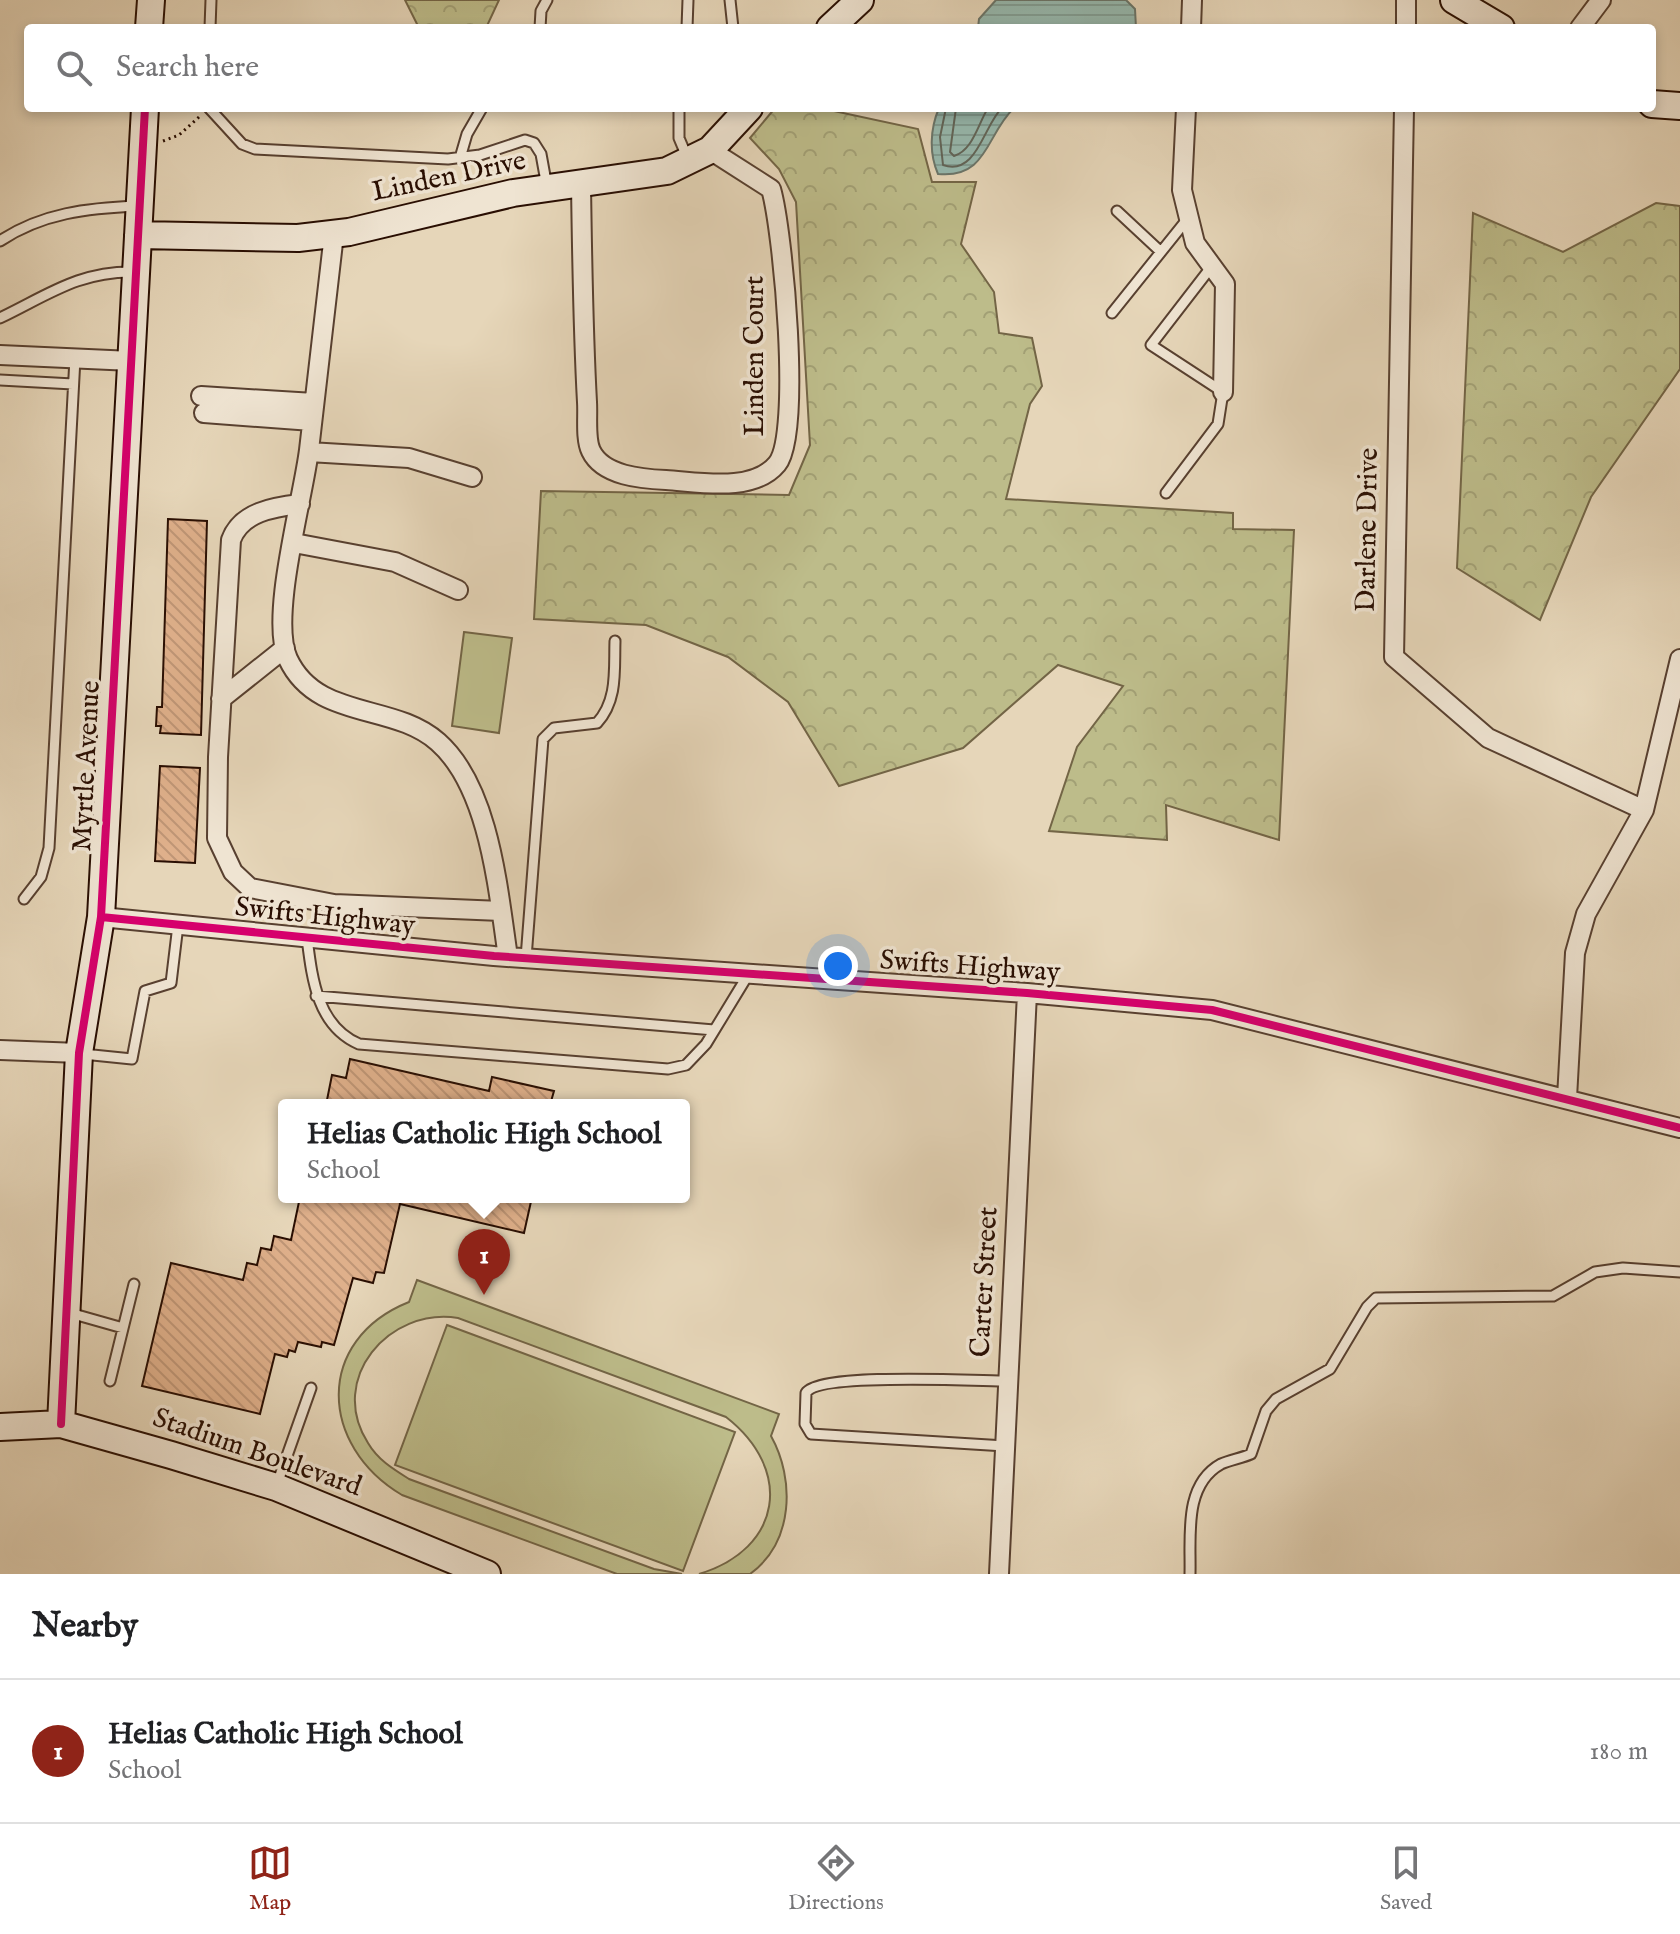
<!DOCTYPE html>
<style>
body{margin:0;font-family:"IM FELL English",serif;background:#f6f6f6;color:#202124}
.you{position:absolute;left:838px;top:966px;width:28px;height:28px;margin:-20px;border:6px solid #fff;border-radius:50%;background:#1a73e8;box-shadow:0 0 0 12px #1a73e833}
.badge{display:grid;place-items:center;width:52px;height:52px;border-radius:50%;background:#8f2418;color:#fff;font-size:26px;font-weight:700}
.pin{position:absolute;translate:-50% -66px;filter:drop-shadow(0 2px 4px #0008)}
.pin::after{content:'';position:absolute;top:42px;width:28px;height:24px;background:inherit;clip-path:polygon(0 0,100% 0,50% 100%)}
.popup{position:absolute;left:278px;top:1099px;width:412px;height:104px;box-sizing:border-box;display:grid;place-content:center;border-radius:8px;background:#fff;filter:drop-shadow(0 2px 6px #0005);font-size:26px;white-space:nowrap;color:#757577}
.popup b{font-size:30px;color:#202124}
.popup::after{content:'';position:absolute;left:50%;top:100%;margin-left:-16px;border:16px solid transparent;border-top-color:#fff}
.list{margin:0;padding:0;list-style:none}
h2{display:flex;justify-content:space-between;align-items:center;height:104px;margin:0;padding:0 32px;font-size:34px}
h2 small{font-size:26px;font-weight:400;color:#757577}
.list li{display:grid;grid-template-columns:52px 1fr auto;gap:24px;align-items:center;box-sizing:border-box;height:144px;padding:0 32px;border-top:2px solid #e0e0e0}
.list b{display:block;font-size:30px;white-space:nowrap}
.list p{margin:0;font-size:26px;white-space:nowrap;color:#757577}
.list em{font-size:26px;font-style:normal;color:#757577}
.icon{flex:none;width:44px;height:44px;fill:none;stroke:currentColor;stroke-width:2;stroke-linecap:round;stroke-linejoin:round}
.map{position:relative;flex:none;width:1680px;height:1574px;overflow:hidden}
.search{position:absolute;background:#fff;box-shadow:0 4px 12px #0003;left:24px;right:24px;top:24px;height:88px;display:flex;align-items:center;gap:20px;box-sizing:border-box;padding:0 28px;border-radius:8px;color:#757577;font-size:30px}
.sheet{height:248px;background:#fff}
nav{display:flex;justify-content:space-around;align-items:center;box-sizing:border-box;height:112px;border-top:2px solid #e0e0e0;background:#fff;font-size:22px;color:#757577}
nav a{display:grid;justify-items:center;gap:4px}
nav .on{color:#8f2418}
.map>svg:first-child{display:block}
.green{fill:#bdbc8a;stroke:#736546;stroke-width:2}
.forest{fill:url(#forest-crowns);stroke:#736546;stroke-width:2}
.water{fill:url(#water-rules);stroke:#6a756a;stroke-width:2}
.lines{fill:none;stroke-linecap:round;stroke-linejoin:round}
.shore{stroke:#606458;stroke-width:2}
.building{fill:url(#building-back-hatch);stroke:#290e02;stroke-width:2}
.lane-casing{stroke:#584030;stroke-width:13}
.street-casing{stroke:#584030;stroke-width:22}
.secondary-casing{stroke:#290e02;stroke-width:30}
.path{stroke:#290e02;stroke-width:3;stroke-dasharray:2 4;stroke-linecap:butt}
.lane{stroke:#efe4d2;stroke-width:9}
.street{stroke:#efe4d2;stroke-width:18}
.secondary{stroke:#efe4d2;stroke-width:26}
.cycleway-casing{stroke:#efe4d2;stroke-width:13}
.cycleway{stroke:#d6006c;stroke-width:8}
.labels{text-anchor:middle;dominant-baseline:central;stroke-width:7;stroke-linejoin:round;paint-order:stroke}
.street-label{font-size:28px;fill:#290e02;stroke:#efe4d2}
</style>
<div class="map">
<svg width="1680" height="1574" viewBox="0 0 1680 1574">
<defs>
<pattern id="forest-crowns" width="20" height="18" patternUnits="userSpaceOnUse" patternTransform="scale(2)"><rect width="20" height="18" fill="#bdbc8a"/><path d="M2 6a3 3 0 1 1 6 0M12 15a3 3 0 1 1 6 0" fill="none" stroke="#a2a075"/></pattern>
<pattern id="water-rules" width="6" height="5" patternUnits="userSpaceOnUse" patternTransform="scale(2)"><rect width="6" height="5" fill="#96b9af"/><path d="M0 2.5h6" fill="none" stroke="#819e95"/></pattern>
<pattern id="building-back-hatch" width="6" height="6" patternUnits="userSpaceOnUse" patternTransform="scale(2)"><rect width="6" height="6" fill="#dfb08b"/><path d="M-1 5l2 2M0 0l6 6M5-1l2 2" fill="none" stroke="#bf9676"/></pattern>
</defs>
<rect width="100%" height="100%" fill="#e6d6b9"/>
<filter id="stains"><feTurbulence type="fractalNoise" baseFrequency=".0025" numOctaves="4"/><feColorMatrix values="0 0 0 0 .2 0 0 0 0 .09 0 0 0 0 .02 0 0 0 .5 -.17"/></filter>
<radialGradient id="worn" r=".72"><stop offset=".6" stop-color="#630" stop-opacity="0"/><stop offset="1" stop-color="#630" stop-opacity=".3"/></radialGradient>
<path class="green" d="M464,632L512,638L499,733L452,726Z
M417,1280L779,1414L771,1436C795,1479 794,1542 750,1574H699C782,1549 794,1470 726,1417L458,1318C389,1307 327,1379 368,1443C378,1460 393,1469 409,1479L654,1569L682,1574H617L402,1495C319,1446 314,1340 409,1302Z
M447,1325L735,1432L683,1571L395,1465Z"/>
<path class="forest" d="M405,0H499L486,28H419Z
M775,108H820L918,129L932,182H976L961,244L994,292L999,333L1032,338L1042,386L1030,404L1006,499L1233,513V529L1294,530L1279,840L1166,805L1167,840L1049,831L1077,747L1123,686L1058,665L963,748L839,786L788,702L728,657L646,625L534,619L541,491L789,495L810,445L796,202L779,169L750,138Z
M1656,203L1680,206V369L1591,497L1540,620L1457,568L1473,213L1563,252Z"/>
<path class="water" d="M996,0H1126L1135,9L1136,28H978L979,19Z
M939,108H1014C986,134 988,179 938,174C929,154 930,129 939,108Z"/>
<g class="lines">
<path class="shore" d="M946,108L940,137L943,165C977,177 984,124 1002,108
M956,108L950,152L954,156C973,150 978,124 988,108"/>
</g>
<path class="building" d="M168,519L207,521L201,735L160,733L161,726H156L157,707H162Z
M160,766L200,768L195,863L155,861Z
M350,1059L489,1091L492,1077L554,1091L550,1105H326L332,1075L346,1078Z
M300,1197H532L524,1233L400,1204L384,1273L376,1272L373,1283L353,1278L334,1345L322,1342L321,1347L298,1342L295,1352L289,1350L287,1357L275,1354L260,1414L142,1386L171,1263L243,1280L247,1263L257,1265L261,1248L271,1250L274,1236L291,1240Z"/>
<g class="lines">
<g class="lane-casing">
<path id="lane" d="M730,0L733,28
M210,28L211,0
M540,28L541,11L547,0
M687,28L688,0
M209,108L242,144L255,149L448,159L480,155L525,140L534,143L541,154L547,187
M679,108V138L687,157
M460,158L467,134L482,108
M1117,211L1161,252
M0,241C42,213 88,208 138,206
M1112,313L1189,217
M0,318C48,295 79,271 134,272
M0,380L73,384
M1166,493L1218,424L1223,392L1151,345L1212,266
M24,899L41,877L49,848L75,358
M307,938C312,978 317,1026 359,1044L668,1069L686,1065L706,1044L748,975
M526,958L543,739L554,728L597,723C618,700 614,670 615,641
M316,996L714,1030
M83,1054L132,1059L145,991L171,983L178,925
M70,1313L123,1328
M110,1381L134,1284
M1005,1446L811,1434L805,1424L806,1393C818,1372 978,1381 1008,1381
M277,1484L311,1388
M1190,1574C1191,1537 1183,1485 1221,1464C1230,1460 1242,1458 1251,1454L1266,1411L1276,1399L1330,1369L1367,1307L1376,1298L1553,1296L1595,1272L1623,1268L1680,1272"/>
</g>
<g class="street-casing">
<path id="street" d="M1191,28L1192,0
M1406,28V0
M1580,28L1601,0
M1186,108L1182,190L1195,243L1225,284L1223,392
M1404,108L1394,657L1488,738L1644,810
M581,184C582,257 583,330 587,402C588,416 585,439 591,451C603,476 642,479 666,480C699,482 753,493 777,464C802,434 783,230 771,189L710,150
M334,234C325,306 318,378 309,450C303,499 269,618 288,659C317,721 393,702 438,742C490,788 498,891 508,957
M0,355L132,361
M201,396L314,403
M204,413L312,421
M309,452L409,458L472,477
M300,504C274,507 241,512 231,540L218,757L217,838L233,872L250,888L334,904L501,911
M294,543L395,562L458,590
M221,699L285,648
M101,917L494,956L1027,993L1212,1010L1680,1128
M0,1050L79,1053
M1567,1098L1575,953L1586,914L1644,810L1680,659
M999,1574L1027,993"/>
</g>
<g class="secondary-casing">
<path id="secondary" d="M1454,0L1501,28
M149,28L151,0
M830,28L860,0
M1652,104L1680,106
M138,235L298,238L349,232L513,193L667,171L710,150L749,108
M61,1424L79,1053L101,917L145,108
M0,1427L61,1424L171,1455L276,1487L487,1574"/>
</g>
<path class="path" d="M163,141L179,135L199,117"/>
<use href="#lane" class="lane"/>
<use href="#street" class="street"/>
<use href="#secondary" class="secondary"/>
<g class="cycleway-casing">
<path id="cycleway" d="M101,917L494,956L1027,993L1212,1010L1680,1128
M61,1424L79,1053L101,917L145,108"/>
</g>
<use href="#cycleway" class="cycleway"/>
</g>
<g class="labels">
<g class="street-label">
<text transform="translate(449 177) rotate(-12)">Linden Drive</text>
<text transform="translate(755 356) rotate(-90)">Linden Court</text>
<text transform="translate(1368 530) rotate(-89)">Darlene Drive</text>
<text transform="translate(87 766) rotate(-87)">Myrtle Avenue</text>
<text transform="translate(325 917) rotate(6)">Swifts Highway</text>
<text transform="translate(970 967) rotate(4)">Swifts Highway</text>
<text transform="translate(985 1282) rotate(-87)">Carter Street</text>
<text transform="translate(257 1453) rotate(19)">Stadium Boulevard</text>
</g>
</g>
<rect width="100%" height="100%" filter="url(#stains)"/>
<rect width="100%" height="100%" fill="url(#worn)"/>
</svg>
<div class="you"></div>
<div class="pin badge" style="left:484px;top:1295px">1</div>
<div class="popup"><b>Helias Catholic High School</b>School</div>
<div class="search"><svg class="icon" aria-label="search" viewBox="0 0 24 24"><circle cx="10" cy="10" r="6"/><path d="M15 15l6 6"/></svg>Search here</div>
</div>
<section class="sheet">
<h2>Nearby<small></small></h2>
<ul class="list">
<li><span class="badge">1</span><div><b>Helias Catholic High School</b><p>School</p></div><em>180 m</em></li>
</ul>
</section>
<nav>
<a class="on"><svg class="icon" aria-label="map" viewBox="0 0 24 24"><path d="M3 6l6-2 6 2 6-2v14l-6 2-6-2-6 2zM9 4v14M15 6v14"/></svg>Map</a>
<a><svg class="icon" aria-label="directions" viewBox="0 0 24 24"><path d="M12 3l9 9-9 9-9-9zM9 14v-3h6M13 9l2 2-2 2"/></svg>Directions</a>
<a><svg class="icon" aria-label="saved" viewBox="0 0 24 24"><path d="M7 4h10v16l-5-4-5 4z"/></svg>Saved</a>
</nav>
